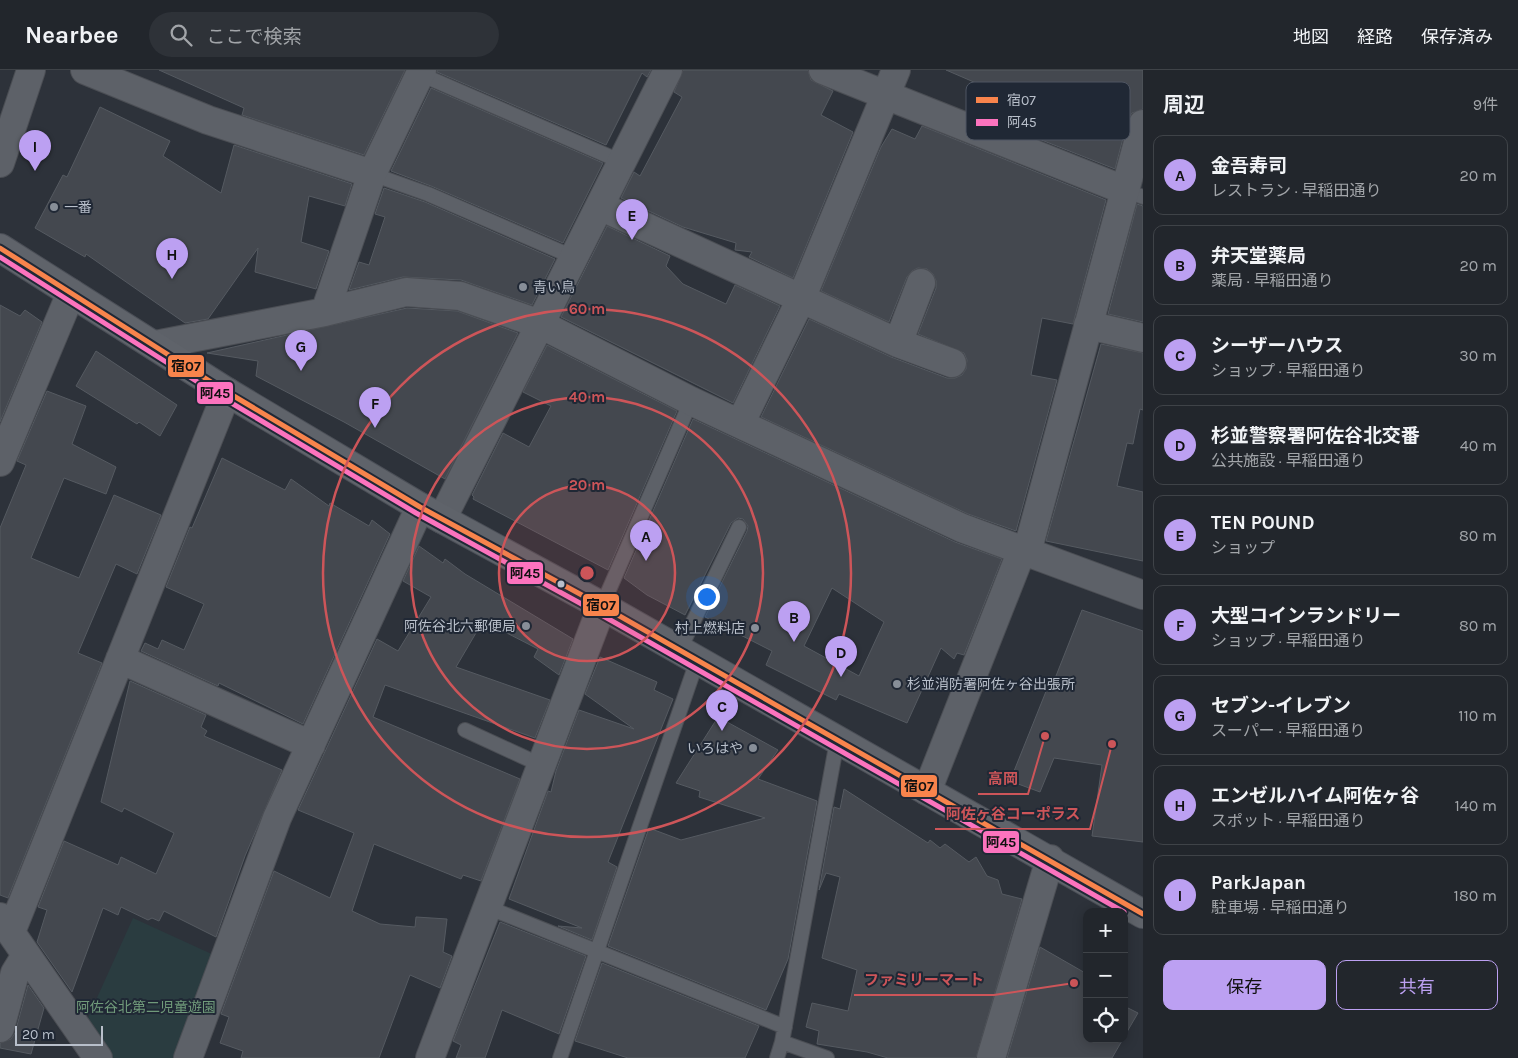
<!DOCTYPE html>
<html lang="ja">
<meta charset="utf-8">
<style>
body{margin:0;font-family:Karla,"Noto Sans JP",sans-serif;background:#2e3238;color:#f1f3f6}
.controls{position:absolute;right:15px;bottom:15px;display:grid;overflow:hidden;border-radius:10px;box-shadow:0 2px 12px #0003}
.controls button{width:45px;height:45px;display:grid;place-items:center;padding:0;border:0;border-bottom:1px solid #3f4348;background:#22262c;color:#f1f3f6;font:25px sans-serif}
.scale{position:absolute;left:15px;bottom:12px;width:88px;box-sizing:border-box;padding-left:5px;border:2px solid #b8bfca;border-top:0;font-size:14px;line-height:18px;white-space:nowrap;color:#b8bfca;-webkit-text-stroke:4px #202835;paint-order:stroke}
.you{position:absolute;left:706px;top:526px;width:18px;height:18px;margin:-12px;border:4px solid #fff;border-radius:50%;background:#1a73e8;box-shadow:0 0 0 8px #1a73e833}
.badge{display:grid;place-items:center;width:32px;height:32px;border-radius:50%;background:#bca0f2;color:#111;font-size:16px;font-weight:700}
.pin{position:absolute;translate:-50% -41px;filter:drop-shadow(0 1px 2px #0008)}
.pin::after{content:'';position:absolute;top:26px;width:18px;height:15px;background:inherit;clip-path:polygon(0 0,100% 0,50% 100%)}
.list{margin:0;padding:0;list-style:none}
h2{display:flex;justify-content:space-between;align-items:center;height:65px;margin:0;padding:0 20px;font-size:21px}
h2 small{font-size:16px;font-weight:400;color:#a2a5a9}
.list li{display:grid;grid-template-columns:32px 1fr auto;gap:15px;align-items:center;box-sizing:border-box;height:80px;margin:0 10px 10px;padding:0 10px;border:1px solid #3f4348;border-radius:10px}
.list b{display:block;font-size:19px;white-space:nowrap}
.list p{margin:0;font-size:16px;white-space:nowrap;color:#a2a5a9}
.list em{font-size:16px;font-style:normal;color:#a2a5a9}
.actions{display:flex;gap:10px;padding:15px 20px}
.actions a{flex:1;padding:11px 0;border:1px solid #bca0f2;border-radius:10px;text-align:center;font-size:18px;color:#bca0f2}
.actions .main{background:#bca0f2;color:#111}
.icon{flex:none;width:28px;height:28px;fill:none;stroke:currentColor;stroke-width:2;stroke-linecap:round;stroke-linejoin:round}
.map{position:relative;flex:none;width:1143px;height:988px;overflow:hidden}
header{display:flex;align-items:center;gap:30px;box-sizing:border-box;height:70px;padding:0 25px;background:#22262c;border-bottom:1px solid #3f4348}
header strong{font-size:24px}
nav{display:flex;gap:28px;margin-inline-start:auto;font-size:18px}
.search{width:350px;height:45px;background:#2e3238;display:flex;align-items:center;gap:12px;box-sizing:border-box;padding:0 18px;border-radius:28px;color:#a2a5a9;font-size:19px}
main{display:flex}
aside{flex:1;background:#22262c}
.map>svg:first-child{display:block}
.green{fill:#2a3c40}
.building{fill:#44484f;stroke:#555a61;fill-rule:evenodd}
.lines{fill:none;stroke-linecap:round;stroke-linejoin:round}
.service-casing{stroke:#4b4e54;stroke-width:16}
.minor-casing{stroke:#4b4e54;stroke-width:30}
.primary-casing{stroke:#4b4f57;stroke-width:30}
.service{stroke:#5d6168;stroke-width:14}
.minor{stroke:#5d6168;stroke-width:28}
.primary{stroke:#5f636a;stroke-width:28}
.bus-1-casing{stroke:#202835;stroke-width:9}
.bus-2-casing{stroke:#202835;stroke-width:9}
.bus-1{stroke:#f8844c;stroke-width:5}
.bus-2{stroke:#fc73be;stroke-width:5}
.ring{fill:none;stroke:#cd5559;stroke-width:2.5}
.poi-dot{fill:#878e98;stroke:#202835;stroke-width:2}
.bus-dot{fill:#b8bfca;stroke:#202835;stroke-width:2}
.labels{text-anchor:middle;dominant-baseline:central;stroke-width:4;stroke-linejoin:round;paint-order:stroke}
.poi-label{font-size:14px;fill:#b8bfca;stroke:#202835;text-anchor:start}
.park-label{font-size:14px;fill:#709a7a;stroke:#202835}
.key{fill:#202835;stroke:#4e5562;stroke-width:1}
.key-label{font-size:14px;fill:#b8bfca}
.centre{fill:#cd5559;stroke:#202835;stroke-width:2.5}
.ring-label{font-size:15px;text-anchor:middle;font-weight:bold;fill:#cd5559;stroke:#202835;stroke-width:4;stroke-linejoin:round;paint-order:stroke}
.leader{fill:none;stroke:#cd5559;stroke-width:2}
.callout-dot{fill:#cd5559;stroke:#202835;stroke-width:2}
.callout-label{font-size:15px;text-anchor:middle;font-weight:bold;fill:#cd5559;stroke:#202835;stroke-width:4;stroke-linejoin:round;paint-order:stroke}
.line-badge{stroke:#202835;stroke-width:2}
.pale-badge-label{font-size:14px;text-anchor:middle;font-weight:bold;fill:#111}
</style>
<header>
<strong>Nearbee</strong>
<div class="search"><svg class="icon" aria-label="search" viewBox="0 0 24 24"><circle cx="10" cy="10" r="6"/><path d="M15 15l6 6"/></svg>ここで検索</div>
<nav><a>地図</a><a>経路</a><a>保存済み</a></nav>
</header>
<main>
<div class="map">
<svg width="1143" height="988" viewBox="0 0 1143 988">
<rect width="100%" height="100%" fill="#2d323a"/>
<path class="green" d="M133,848L216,886L179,988H113L87,950Z"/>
<path class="building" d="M159,0H405L364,85L242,45L244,38Z
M437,0H651L647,7L642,3L606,75L437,2Z
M683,0H808L811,10L833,21L821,45L853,62L793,208L749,187L752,182L735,180L736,173L683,157L621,128L634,102L640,106L682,27L674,22Z
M946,0H1143V39L1132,43L1128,49L1115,99L978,45L990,19Z
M431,18L603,93L563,173L431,116L391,101Z
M100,37L170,71L163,86L221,123L234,75L352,114L345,136L309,126L301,172L329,181L316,219L255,202L258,178L208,249L185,253L86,184L85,187L35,158L63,105L67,107Z
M922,56L1106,130L1073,254L1042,248L1031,305L1057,310L1016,461L968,444L761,347L809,249L891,287L947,308H955L962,305L966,299L967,290L964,283L918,264L936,218V211L933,204L927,199L918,198L912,201L907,207L889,252L821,221L881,77L892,59L915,69Z
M384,118L425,132L555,189L532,235L461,210L403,207L349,220L359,192L369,195L385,147L375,144Z
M1137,134L1143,136V252L1108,244Z
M607,156L670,186L666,196L683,214L726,234L735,215L780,236L733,333L561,247Z
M0,235L20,246L25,240L42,252L0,352Z
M407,238L457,241L518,263L445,409L344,352L256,306L258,291L207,283Z
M1101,274L1143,283V340L1140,339L1133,374L1127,373L1117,416L1143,422V491L1046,471Z
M547,275L677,341L608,500L494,440L473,429L474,427L472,425L503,363L529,377L551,336L523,322Z
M96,281L177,335L160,366L139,352L137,354L76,316Z
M47,321L86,336L72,374L116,397L106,424L64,408L31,488L79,508L114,425L161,445L137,504L116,494L78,583L102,593L8,828L0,825V458L26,395L17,391Z
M693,349L955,472L1002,489L964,585L957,583L954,589L941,578L907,653L839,624L836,630L766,595L772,581L705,547L747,461L748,456L743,449L738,448L731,453L685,545L647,525L624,508ZM832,518L884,552L859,606L804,576Z
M222,388L285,420L291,409L329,436L330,433L369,456L372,450L390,464L303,654L219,613L218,616L141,581L145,573L158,579L162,570L184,580L204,534L166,517L190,457L192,458Z
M419,476L443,493L445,489L465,504L573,569L559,605L534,587L538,579L499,559L498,561L483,551L456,597L550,630L535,668L385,615L373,647L520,709L481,811L463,805L461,809L374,774L352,841L380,854L415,857L416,847L447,849L443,882L452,886L440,918L410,905L379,988H241L243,981L220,973L229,947L221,944L274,801L330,828L354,763L298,740L377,569L398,581L431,527L403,511Z
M1082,540L1143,561V772L1092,766L1102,695L1054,688L1040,722L1010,711L1051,609L1054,611Z
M600,587L657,612L654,620L673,629L608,792L617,797L592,870L558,856L582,858L509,829L548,721L551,722L556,701L579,640L634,659L585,624Z
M130,611L206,645L201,657L207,661L204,666L282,700L245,786L216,867L164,841L159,851L152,848L148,850L121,837L118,845L103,838L72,922L37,872L47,840L38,837L64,771L118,795L121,787L156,804L174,763L124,738L122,742L101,732Z
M718,647L778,680L758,709L817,731L788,889L766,940L608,876L649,758L681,770L765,748L699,727L700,721L676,713Z
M844,719L928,773L930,770L940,778L945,774L969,792L976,787L987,806L998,810L1002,824L1022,829L976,988H888L867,982L817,974L819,961L806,957L812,933L848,941L857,900L822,888L840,807L826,803L819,820L834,737L840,739Z
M500,852L586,886L559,964L502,940L485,988H456L461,975L453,971Z
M1040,877L1087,904V969H1123L1112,988H1007Z
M602,893L759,956L745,988H628L575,971Z
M28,915L44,938L31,984L0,978V973L11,969L15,963Z
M1124,936L1138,943L1124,967Z"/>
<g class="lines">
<g class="service-casing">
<path id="service" d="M420,4L622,92
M372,104L428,124L573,187
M1124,120L1143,127
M602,536L691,331
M679,581L739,457
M465,660L541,695
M487,837L785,957
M782,972L827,988
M560,988L697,591
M777,988L782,972L837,671"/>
</g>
<g class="minor-casing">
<path id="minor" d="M85,0L208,50L372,104
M823,0L1124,120
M896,0L801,229L740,354L962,458L1143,525
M0,93L31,0
M600,136L898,273L952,293
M325,242L372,104L422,0
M1088,255L1143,268
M898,273L921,213
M155,275L325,242L406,222L460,226L540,254L691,331L740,354
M0,392L71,223
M442,449L668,0
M120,589L311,675
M927,721L1017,493L1030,471L1143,54
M0,847L98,988
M11,862L227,322
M0,958L15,903L26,885
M188,988L277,748L420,437
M430,988L602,536
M991,988L1050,789"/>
</g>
<g class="primary-casing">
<path id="primary" d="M0,178L227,322L420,437L602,536L1143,844"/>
</g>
<use href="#service" class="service"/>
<use href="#minor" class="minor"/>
<use href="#primary" class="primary"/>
<g class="bus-1-casing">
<path id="bus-1" d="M0,178L227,322L420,437L602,536L1143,844"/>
</g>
<g class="bus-2-casing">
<path id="bus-2" d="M0,187L223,328L416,443L598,543L1124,842"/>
</g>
<use href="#bus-1" class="bus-1"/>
<use href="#bus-2" class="bus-2"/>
</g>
<circle cx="587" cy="503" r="88" fill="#cd5559" fill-opacity=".12"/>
<g class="ring">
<circle cx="587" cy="503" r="88"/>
<circle cx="587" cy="503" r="176"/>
<circle cx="587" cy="503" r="264"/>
</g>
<g class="poi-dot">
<circle cx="54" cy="137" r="5"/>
<circle cx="523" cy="217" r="5"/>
<circle cx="526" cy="556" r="5"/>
<circle cx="755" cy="558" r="5"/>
<circle cx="897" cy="614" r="5"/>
<circle cx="753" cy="678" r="5"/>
</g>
<circle class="bus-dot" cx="561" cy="514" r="4.5"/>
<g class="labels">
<g class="poi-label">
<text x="64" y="137">一番</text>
<text x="533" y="217">青い鳥</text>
<text x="516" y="556" text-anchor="end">阿佐谷北六郵便局</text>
<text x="745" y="558" text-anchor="end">村上燃料店</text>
<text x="907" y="614">杉並消防署阿佐ヶ谷出張所</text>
<text x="743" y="678" text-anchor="end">いろはや</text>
</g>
<g class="park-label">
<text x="146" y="937">阿佐谷北第二児童遊園</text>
</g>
</g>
<rect x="966" y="12" width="164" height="58" rx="8" class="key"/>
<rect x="976" y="27" width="22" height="6" fill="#f8844c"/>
<rect x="976" y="49" width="22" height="7" fill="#fc73be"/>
<g class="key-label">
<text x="1007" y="35">宿07</text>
<text x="1007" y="57">阿45</text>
</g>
<circle cx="587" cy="503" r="8" class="centre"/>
<g class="ring-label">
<text x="587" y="244">60 m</text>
<text x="587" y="332">40 m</text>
<text x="587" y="420">20 m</text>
</g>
<path class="leader" d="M1045 666L1028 724H978M1112 674L1090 759H935M1074 913L994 925H854"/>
<g class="callout-dot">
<circle cx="1045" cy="666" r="5"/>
<circle cx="1112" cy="674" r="5"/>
<circle cx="1074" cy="913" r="5"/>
</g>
<g class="callout-label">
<text x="1003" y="714">高岡</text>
<text x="1013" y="749">阿佐ヶ谷コーポラス</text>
<text x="924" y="915">ファミリーマート</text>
</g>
<g class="line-badge">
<rect x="167" y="284" width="38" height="24" rx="5" fill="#f8844c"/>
<rect x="196" y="311" width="38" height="24" rx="5" fill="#fc73be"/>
<rect x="506" y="491" width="38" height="24" rx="5" fill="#fc73be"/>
<rect x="582" y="523" width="38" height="24" rx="5" fill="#f8844c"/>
<rect x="900" y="704" width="38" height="24" rx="5" fill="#f8844c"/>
<rect x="982" y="760" width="38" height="24" rx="5" fill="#fc73be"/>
</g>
<g class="pale-badge-label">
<text x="186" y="301">宿07</text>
<text x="215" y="328">阿45</text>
<text x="525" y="508">阿45</text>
<text x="601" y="540">宿07</text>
<text x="919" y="721">宿07</text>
<text x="1001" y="777">阿45</text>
</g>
</svg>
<div class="controls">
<button>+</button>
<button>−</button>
<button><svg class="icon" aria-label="locate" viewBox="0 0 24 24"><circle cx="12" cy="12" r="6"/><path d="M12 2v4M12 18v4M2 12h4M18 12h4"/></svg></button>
</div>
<div class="scale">20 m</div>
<div class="you"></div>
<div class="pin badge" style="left:646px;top:491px">A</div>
<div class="pin badge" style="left:794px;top:572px">B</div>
<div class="pin badge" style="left:722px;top:661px">C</div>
<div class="pin badge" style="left:841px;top:607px">D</div>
<div class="pin badge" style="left:632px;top:170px">E</div>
<div class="pin badge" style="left:375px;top:358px">F</div>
<div class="pin badge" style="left:301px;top:301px">G</div>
<div class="pin badge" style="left:172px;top:209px">H</div>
<div class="pin badge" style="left:35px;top:101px">I</div>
</div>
<aside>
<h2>周辺<small>9件</small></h2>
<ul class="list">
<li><span class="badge">A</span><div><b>金吾寿司</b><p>レストラン · 早稲田通り</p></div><em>20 m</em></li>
<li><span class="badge">B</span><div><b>弁天堂薬局</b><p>薬局 · 早稲田通り</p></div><em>20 m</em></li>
<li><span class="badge">C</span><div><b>シーザーハウス</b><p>ショップ · 早稲田通り</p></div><em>30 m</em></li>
<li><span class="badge">D</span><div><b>杉並警察署阿佐谷北交番</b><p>公共施設 · 早稲田通り</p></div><em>40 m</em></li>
<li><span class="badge">E</span><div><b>TEN POUND</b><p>ショップ</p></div><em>80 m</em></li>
<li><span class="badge">F</span><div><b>大型コインランドリー</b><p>ショップ · 早稲田通り</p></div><em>80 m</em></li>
<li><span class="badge">G</span><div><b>セブン-イレブン</b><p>スーパー · 早稲田通り</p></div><em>110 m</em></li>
<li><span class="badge">H</span><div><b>エンゼルハイム阿佐ヶ谷</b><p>スポット · 早稲田通り</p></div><em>140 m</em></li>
<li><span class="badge">I</span><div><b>ParkJapan</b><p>駐車場 · 早稲田通り</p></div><em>180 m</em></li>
</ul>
<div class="actions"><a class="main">保存</a><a>共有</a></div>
</aside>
</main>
